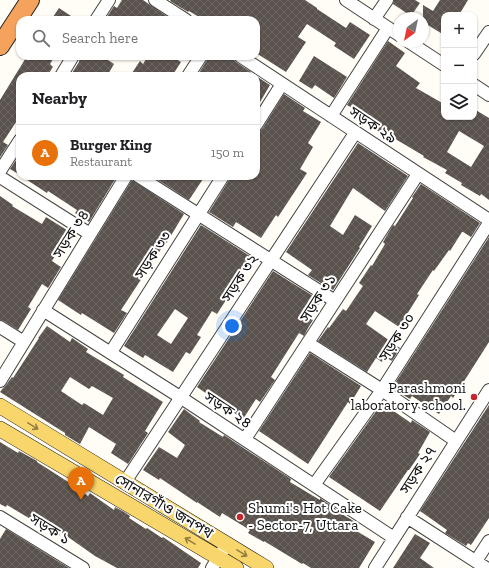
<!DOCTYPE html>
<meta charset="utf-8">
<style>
body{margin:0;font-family:"Zilla Slab","Noto Sans Bengali",serif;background:#f2f2f2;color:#202124}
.controls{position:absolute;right:12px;top:12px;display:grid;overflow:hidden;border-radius:8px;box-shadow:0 1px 3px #0004}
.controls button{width:36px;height:36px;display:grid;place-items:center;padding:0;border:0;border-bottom:1px solid #e0e0e0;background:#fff;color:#202124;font:20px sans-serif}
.compass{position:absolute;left:393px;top:12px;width:36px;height:36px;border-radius:50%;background:#fff;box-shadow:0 1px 3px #0004;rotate:213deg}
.you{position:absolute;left:232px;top:326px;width:14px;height:14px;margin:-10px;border:3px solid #fff;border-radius:50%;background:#1a73e8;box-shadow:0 0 0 6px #1a73e833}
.badge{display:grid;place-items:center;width:26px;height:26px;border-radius:50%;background:#2563eb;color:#fff;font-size:13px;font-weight:700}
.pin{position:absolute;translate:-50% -33px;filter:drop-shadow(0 1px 2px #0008)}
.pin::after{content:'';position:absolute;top:21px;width:14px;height:12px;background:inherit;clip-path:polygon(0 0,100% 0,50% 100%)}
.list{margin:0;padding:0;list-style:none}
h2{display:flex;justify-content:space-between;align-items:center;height:52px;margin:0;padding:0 16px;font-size:17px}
h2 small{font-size:13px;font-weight:400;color:#757577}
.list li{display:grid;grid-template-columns:26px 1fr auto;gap:12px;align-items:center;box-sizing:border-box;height:56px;padding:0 16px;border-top:1px solid #e0e0e0}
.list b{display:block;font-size:15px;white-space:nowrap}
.list p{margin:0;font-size:13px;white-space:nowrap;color:#757577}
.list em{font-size:13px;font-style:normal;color:#757577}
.icon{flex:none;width:22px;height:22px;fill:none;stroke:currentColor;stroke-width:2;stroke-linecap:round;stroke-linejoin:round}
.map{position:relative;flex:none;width:489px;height:568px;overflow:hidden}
.search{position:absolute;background:#fff;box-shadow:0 1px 3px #0004;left:16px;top:16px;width:244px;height:44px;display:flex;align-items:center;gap:10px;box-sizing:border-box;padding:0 14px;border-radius:12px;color:#757577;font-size:15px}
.panel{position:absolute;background:#fff;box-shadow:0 1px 3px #0004;left:16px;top:72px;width:244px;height:108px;border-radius:12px}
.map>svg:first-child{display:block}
.building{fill:url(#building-cross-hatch);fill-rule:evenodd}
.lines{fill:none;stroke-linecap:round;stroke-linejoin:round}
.minor-casing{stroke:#444;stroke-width:14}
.major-casing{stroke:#222;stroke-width:16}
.highway-casing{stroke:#222;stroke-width:20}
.minor{stroke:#fff;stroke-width:12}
.major{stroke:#f9d66b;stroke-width:15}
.highway{stroke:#f5a25d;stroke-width:18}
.oneway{stroke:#917d42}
.poi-dot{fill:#c4262e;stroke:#fff;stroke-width:1.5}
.labels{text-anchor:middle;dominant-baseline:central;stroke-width:4;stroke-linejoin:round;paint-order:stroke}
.street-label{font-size:15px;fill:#111;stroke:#fff}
.poi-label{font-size:15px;fill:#111;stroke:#fff;text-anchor:end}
</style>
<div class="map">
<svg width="489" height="568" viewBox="0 0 489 568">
<defs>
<pattern id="building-cross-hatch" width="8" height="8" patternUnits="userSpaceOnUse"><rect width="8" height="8" fill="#5a524d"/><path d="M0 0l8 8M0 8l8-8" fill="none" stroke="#6d6662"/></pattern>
</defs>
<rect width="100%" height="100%" fill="#fffdf5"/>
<path class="building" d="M122,0H143L172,20H105L114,6L117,8Z
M171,0H305L317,8V9L346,28L350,22L370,35L354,59L334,46L336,43L307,24L298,37L306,42L286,72L256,53V20H204L189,11L188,12L170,1Z
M394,0H415L420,3L411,16L393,4Z
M440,0H468L459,15H444V35L423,22V5L433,11Z
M59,8L77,20H51Z
M388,41L405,53L396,66L420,83L416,88L444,104V117H474V109L489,118V200L481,194L480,196L461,185L462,183L445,173L447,170L423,157L424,156L387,134L386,136L366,124L369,118L347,105ZM459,131L484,146L471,167L447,152Z
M27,56H55L50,64L53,67L47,76H20V116L3,142L8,145L0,157V100Z
M80,56H102L114,64L107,76H70L79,62Z
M148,56H171L181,62L172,76H130L140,61L143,64Z
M208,56H233L234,60L236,62L251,72L248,76H197L207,60Z
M314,56L347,77L334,98L315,85L312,89L299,81Z
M256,76L270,85L256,109Z
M284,94L305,108L303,111L321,122L308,143L313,147L300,169L307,173L278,217L276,215L261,238L236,222L233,227L209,212L229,180L230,176H256V133L262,129Z
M358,143L408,176L385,211L353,188L330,226L343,235L355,215L372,226L359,247L360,248L333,290L329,287V288L308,275L312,270L286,252Z
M20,154V175L10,169Z
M21,176H117L89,222L75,213L77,210L48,191L47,193Z
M152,176H205L189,200Z
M132,180L184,214L164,247L163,246L121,310L127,313L114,333L82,313L81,315L58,300Z
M421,184L480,223L471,237L463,232H462L450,251L449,250L434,271L433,270L417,294L419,295L399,327L375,311L366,324L400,348L392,361L385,357L382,362L376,358L367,372L318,341L328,327L329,328L343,309L346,311L363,286L359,283L371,265L372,266L385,244L383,242L393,225L395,226L413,198L412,197Z
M0,196L13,205L12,206L42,224L46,217L70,232L52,261L61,267L48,288L42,284L28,307L31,309L18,330L4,321L0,320Z
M201,225L253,258L245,270L243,268L225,295L228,297L217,314L212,311L197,335L201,337L190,354L186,352L173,372L145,355L143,358L124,346ZM175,309L188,318L171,344L157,335Z
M489,237V342L468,375L453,398L451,396L439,414L412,396L410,399L392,388Z
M273,271L321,301L309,318L313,320L308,328L304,336L299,333L271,377L275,380L260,402L256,399L243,419L197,387Z
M47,326L70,342L72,338L88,349L86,352L124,375L123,377L163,402L145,431L148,433L128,464L111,453L116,444L89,427L80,444L65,435V433L0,392L3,388L6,385L12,377L13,378L39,338H38ZM70,377L89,389L92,386L113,398L103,415L84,403L82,405L61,391Z
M310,353L361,386L350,404L348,402L308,464L259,431Z
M382,403L411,423L412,420L430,432L418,453L420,454L409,470H408L380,511L329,477Z
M489,405V518L471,545L468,543L466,546L445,533L447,530L420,511Z
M184,409L200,421L199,422L223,437L224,435L245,449L291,479L290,482L320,500V498L336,509L335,510L357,523L353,529L375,542L359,568H311L303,563L302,564L264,541V542L248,533L250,530L222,513L220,517L197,502V503L160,478L159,480L143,470L159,447L177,458L185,445L168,432Z
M0,442L18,453L19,451L37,461V462L73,485L88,496L90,493L114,510L115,507L124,512L130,516L129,518L146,529L147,528L162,538L163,537L201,563L198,568H117L95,556L61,532L59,536L7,505L6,507L0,504Z
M6,529L69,568H0V539Z
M415,534L430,543L420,558L434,568H393Z"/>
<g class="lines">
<g class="minor-casing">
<path id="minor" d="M155,0L186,20
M346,0L399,35
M374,19L387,0
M96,20L109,0
M409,42L444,65
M474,54L489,32
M240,56L489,220
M61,76L73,56
M188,76L201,56
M474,85L489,95
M331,116L388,28
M256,125L282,84
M0,171L20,140
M138,176L335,301
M0,177L90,234
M43,310L180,397L394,538
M0,327L24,342
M308,343L382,390L456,441
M111,352L223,176
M0,381L126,176
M245,439L418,174
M125,482L355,133
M314,485L382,390L489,223
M0,517L83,568
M407,517L486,568
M476,561L489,541
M212,568L227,544
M375,568L489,390"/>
</g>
<g class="major-casing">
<path id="major" d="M0,406L266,568
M0,429L236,568"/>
</g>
<g class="highway-casing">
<path id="highway" d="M0,46L30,0"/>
</g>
<use href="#minor" class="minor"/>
<use href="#major" class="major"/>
<use href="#highway" class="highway"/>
</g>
<defs><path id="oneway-shaft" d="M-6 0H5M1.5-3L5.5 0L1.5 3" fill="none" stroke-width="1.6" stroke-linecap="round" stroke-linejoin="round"/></defs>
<g class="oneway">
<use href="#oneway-shaft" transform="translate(33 426) rotate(31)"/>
<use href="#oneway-shaft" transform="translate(190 541) rotate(-149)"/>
<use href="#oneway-shaft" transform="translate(242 553) rotate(31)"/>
</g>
<g class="poi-dot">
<circle cx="474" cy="397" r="4"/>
<circle cx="240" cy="517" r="4"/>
</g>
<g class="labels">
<g class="street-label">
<text transform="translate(373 125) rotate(34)">সড়ক ২৯</text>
<text transform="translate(71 234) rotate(-58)">সড়ক ৩৪</text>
<text transform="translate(153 255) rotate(-57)">সড়ক ৩৩</text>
<text transform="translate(240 278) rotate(-57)">সড়ক ৩২</text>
<text transform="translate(318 298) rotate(-57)">সড়ক ৩১</text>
<text transform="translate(397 337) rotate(-57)">সড়ক ৩০</text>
<text transform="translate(228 410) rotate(34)">সড়ক ২৪</text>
<text transform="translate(418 470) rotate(-57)">সড়ক ২৭</text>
<text transform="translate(164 506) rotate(31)">সোনারগাঁও জনপথ</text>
<text transform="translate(50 529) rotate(32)">সড়ক ১</text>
</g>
<g class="poi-label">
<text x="466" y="388">Parashmoni<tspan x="466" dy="17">laboratory school.</tspan></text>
<text x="248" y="508" text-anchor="start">Shumi's Hot Cake<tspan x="248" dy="17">- Sector-7, Uttara</tspan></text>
</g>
</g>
</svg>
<div class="controls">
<button>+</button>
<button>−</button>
<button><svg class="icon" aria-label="layers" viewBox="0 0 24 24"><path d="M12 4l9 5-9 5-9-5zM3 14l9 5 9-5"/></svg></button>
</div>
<svg class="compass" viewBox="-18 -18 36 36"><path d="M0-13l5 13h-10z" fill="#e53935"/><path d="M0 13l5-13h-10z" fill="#757577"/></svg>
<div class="you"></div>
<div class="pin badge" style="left:81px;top:500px;background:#e8710a">A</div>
<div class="search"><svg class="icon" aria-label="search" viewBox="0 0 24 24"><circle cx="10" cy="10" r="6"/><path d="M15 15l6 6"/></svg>Search here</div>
<section class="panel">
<h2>Nearby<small></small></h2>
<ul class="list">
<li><span class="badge" style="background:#e8710a">A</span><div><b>Burger King</b><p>Restaurant</p></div><em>150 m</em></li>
</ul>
</section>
</div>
